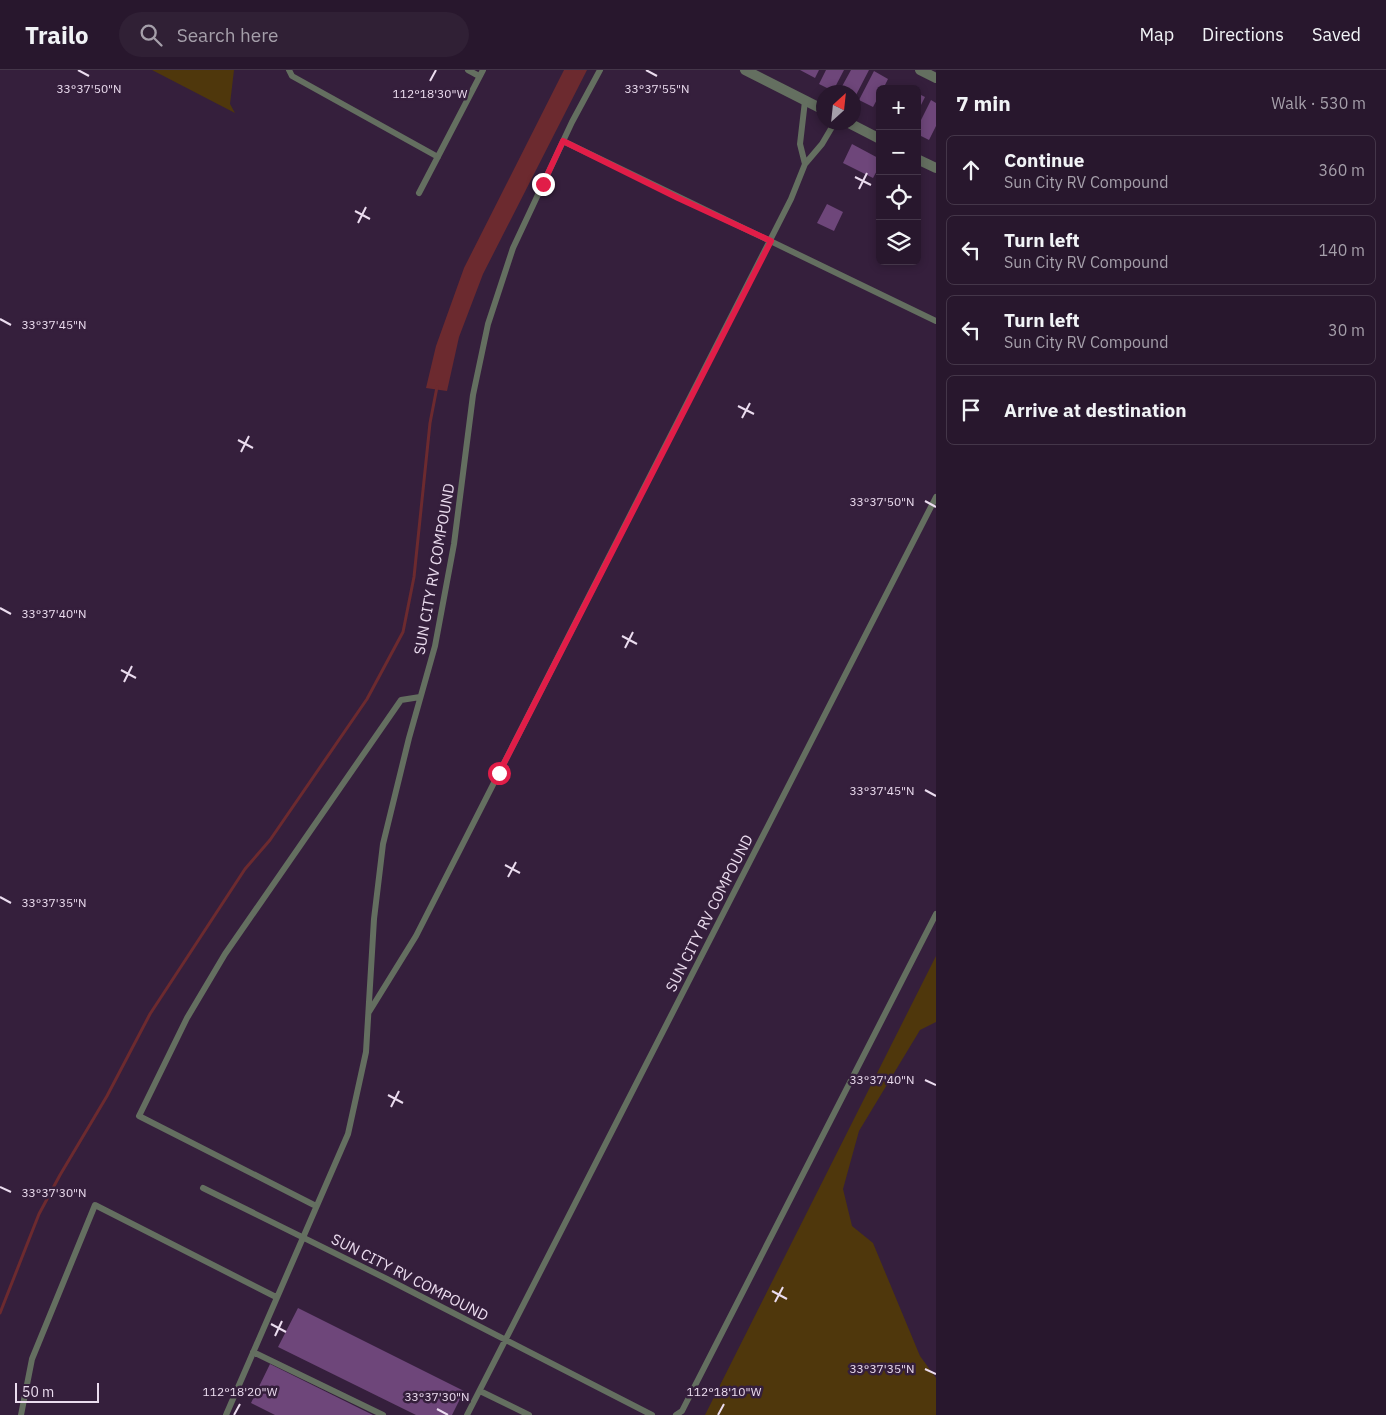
<!DOCTYPE html>
<meta charset="utf-8">
<style>
body{margin:0;font-family:"IBM Plex Sans",sans-serif;background:#302035;color:#f1f3f6}
.controls{position:absolute;right:15px;top:15px;display:grid;overflow:hidden;border-radius:8px;box-shadow:0 2px 8px #0003}
.controls button{width:45px;height:45px;display:grid;place-items:center;padding:0;border:0;border-bottom:1px solid #443649;background:#28172d;color:#f1f3f6;font:25px sans-serif}
.compass{position:absolute;left:816px;top:15px;width:45px;height:45px;border-radius:50%;background:#28172d;box-shadow:0 2px 8px #0003;rotate:27deg}
.scale{position:absolute;left:15px;bottom:12px;width:84px;box-sizing:border-box;padding-left:5px;border:2px solid #ebdcef;border-top:0;font-size:14px;line-height:18px;white-space:nowrap;color:#ebdcef;-webkit-text-stroke:4px #351f3c;paint-order:stroke}
.stop{position:absolute;width:15px;height:15px;margin:-11px;border:4px solid #e11d48;border-radius:50%;background:#fff}
.stop.end{background:#e11d48;border-color:#fff;box-shadow:0 1px 5px #0008}
.list{margin:0;padding:0;list-style:none}
h2{display:flex;justify-content:space-between;align-items:center;height:65px;margin:0;padding:0 20px;font-size:21px}
h2 small{font-size:16px;font-weight:400;color:#a59faa}
.list li{display:grid;grid-template-columns:32px 1fr auto;gap:15px;align-items:center;box-sizing:border-box;height:70px;margin:0 10px 10px;padding:0 10px;border:1px solid #443649;border-radius:8px}
.list b{display:block;font-size:19px;white-space:nowrap}
.list p{margin:0;font-size:16px;white-space:nowrap;color:#a59faa}
.list em{font-size:16px;font-style:normal;color:#a59faa}
.icon{flex:none;width:28px;height:28px;fill:none;stroke:currentColor;stroke-width:2;stroke-linecap:round;stroke-linejoin:round}
.map{position:relative;flex:none;width:936px;height:1345px;overflow:hidden}
header{display:flex;align-items:center;gap:30px;box-sizing:border-box;height:70px;padding:0 25px;background:#28172d;border-bottom:1px solid #443649}
header strong{font-size:24px}
nav{display:flex;gap:28px;margin-inline-start:auto;font-size:18px}
.search{width:350px;height:45px;background:#302035;display:flex;align-items:center;gap:12px;box-sizing:border-box;padding:0 18px;border-radius:28px;color:#a59faa;font-size:19px}
main{display:flex}
aside{flex:1;background:#28172d}
.map>svg:first-child{display:block}
.green{fill:#4f370c}
.water{fill:#6c2a2f}
.lines{fill:none;stroke-linecap:round;stroke-linejoin:round}
.stream{stroke:#6c2a2f;stroke-width:3}
.building{fill:#6e467a}
.lane{stroke:#646f60;stroke-width:6}
.street{stroke:#646f60;stroke-width:10}
.route{stroke:#e11d48;stroke-width:6}
.ticks{fill:none;stroke:#ebdcef;stroke-width:2}
.labels{text-anchor:middle;dominant-baseline:central;stroke-width:5;stroke-linejoin:round;paint-order:stroke}
.street-label{font-size:15px;fill:#ebdcef;stroke:#351f3c}
.ticks-label{font-size:12px;text-anchor:middle;fill:#ebdcef;stroke:#351f3c;stroke-width:5;stroke-linejoin:round;paint-order:stroke}
</style>
<header>
<strong>Trailo</strong>
<div class="search"><svg class="icon" aria-label="search" viewBox="0 0 24 24"><circle cx="10" cy="10" r="6"/><path d="M15 15l6 6"/></svg>Search here</div>
<nav><a>Map</a><a>Directions</a><a>Saved</a></nav>
</header>
<main>
<div class="map">
<svg width="936" height="1345" viewBox="0 0 936 1345">
<rect width="100%" height="100%" fill="#351f3c"/>
<path class="green" d="M152,0H234L230,34L235,43Z
M936,886V952L920,960L859,1061L843,1119L852,1156L873,1173L920,1286L936,1308V1345H705Z"/>
<path class="water" d="M564,0H587L483,204L459,267L447,321L426,318L436,276L464,198Z"/>
<g class="lines">
<path class="stream" d="M0,1243L39,1144L60,1105L107,1026L150,944L245,799L270,770L367,629L403,562L414,507L430,353L437,317"/>
</g>
<path class="building" d="M800,0H819L815,8Z
M826,0H844L833,21L819,14Z
M851,0H869L855,27L854,22L840,20Z
M874,1L888,9L883,19H880V24L873,37L859,30Z
M917,23L925,27L917,43Z
M931,30L936,33V56L929,70L917,64V58Z
M852,74L880,89V95L873,108L843,93Z
M827,134L843,142L834,161L817,153Z
M298,1238L464,1321L452,1345H416L278,1277Z
M270,1294L373,1345H275L251,1333Z"/>
<g class="lines">
<path class="lane" d="M289,0L292,6L438,87
M468,0L479,6
M563,71L936,251
M805,94L822,74L835,52
M419,123L483,0
M369,942L416,866L791,129L805,94L800,74L805,31
M203,1118L387,1209L652,1345
M316,1136L139,1046L187,948L225,884L401,630L420,627
M253,1282L383,1345
M480,1321L529,1345
M21,1345L32,1289L95,1135L276,1227
M226,1345L348,1064L366,982L374,849L383,774L409,668L435,576L454,474L473,325L488,254L513,178L572,52L600,0
M467,1345L936,427
M676,1345L682,1341L936,844"/>
<path class="street" d="M745,0L824,40
M920,0L936,8
M847,52L880,69
M917,89L936,98"/>
</g>
<g class="lines">
<path class="route" d="M499,703L771,171L678,128L563,71L543,114"/>
</g>
<path class="ticks" d="M78,0L89,6M646,0L657,6M430,11L436,0M855,107L871,115M859,119L867,103M355,141L370,149M358,153L366,137M0,249L11,255M738,336L754,344M742,348L750,333M238,370L253,378M241,382L249,366M925,431L936,437M0,538L11,544M622,566L637,574M625,578L633,562M121,600L136,608M124,612L132,596M925,720L936,726M505,795L520,803M508,807L516,792M0,827L11,833M925,1010L936,1015M388,1025L403,1033M391,1037L399,1021M0,1117L11,1122M772,1221L787,1229M775,1232L783,1217M271,1254L286,1262M275,1266L282,1251M925,1299L936,1304M437,1339L448,1345M234,1345L240,1334M718,1345L724,1334"/>
<g class="labels">
<g class="street-label">
<text transform="translate(434 499) rotate(-80)">SUN CITY RV COMPOUND</text>
<text transform="translate(709 843) rotate(-63)">SUN CITY RV COMPOUND</text>
<text transform="translate(410 1207) rotate(27)">SUN CITY RV COMPOUND</text>
</g>
</g>
<g class="ticks-label">
<text x="89" y="23">33°37'50"N</text>
<text x="657" y="23">33°37'55"N</text>
<text x="430" y="28">112°18'30"W</text>
<text x="54" y="259">33°37'45"N</text>
<text x="882" y="436">33°37'50"N</text>
<text x="54" y="548">33°37'40"N</text>
<text x="882" y="725">33°37'45"N</text>
<text x="54" y="837">33°37'35"N</text>
<text x="882" y="1014">33°37'40"N</text>
<text x="54" y="1127">33°37'30"N</text>
<text x="882" y="1303">33°37'35"N</text>
<text x="240" y="1326">112°18'20"W</text>
<text x="724" y="1326">112°18'10"W</text>
<text x="437" y="1331">33°37'30"N</text>
</g>
</svg>
<div class="controls">
<button>+</button>
<button>−</button>
<button><svg class="icon" aria-label="locate" viewBox="0 0 24 24"><circle cx="12" cy="12" r="6"/><path d="M12 2v4M12 18v4M2 12h4M18 12h4"/></svg></button>
<button><svg class="icon" aria-label="layers" viewBox="0 0 24 24"><path d="M12 4l9 5-9 5-9-5zM3 14l9 5 9-5"/></svg></button>
</div>
<svg class="compass" viewBox="-18 -18 36 36"><path d="M0-13l5 13h-10z" fill="#e53935"/><path d="M0 13l5-13h-10z" fill="#a59faa"/></svg>
<div class="scale">50 m</div>
<div class="stop" style="left:499px;top:703px"></div>
<div class="stop end" style="left:543px;top:114px"></div>
</div>
<aside>
<h2>7 min<small>Walk · 530 m</small></h2>
<ul class="list">
<li><svg class="icon" aria-label="ahead" viewBox="0 0 24 24"><path d="M12 20V5M6 11l6-6 6 6"/></svg><div><b>Continue</b><p>Sun City RV Compound</p></div><em>360 m</em></li>
<li><svg class="icon" aria-label="left" viewBox="0 0 24 24"><path d="M17 20v-9H6M10 6l-5 5 5 5"/></svg><div><b>Turn left</b><p>Sun City RV Compound</p></div><em>140 m</em></li>
<li><svg class="icon" aria-label="left" viewBox="0 0 24 24"><path d="M17 20v-9H6M10 6l-5 5 5 5"/></svg><div><b>Turn left</b><p>Sun City RV Compound</p></div><em>30 m</em></li>
<li><svg class="icon" aria-label="arrive" viewBox="0 0 24 24"><path d="M6 21V4h12l-3 4 3 4H6"/></svg><div><b>Arrive at destination</b></div></li>
</ul>
</aside>
</main>
